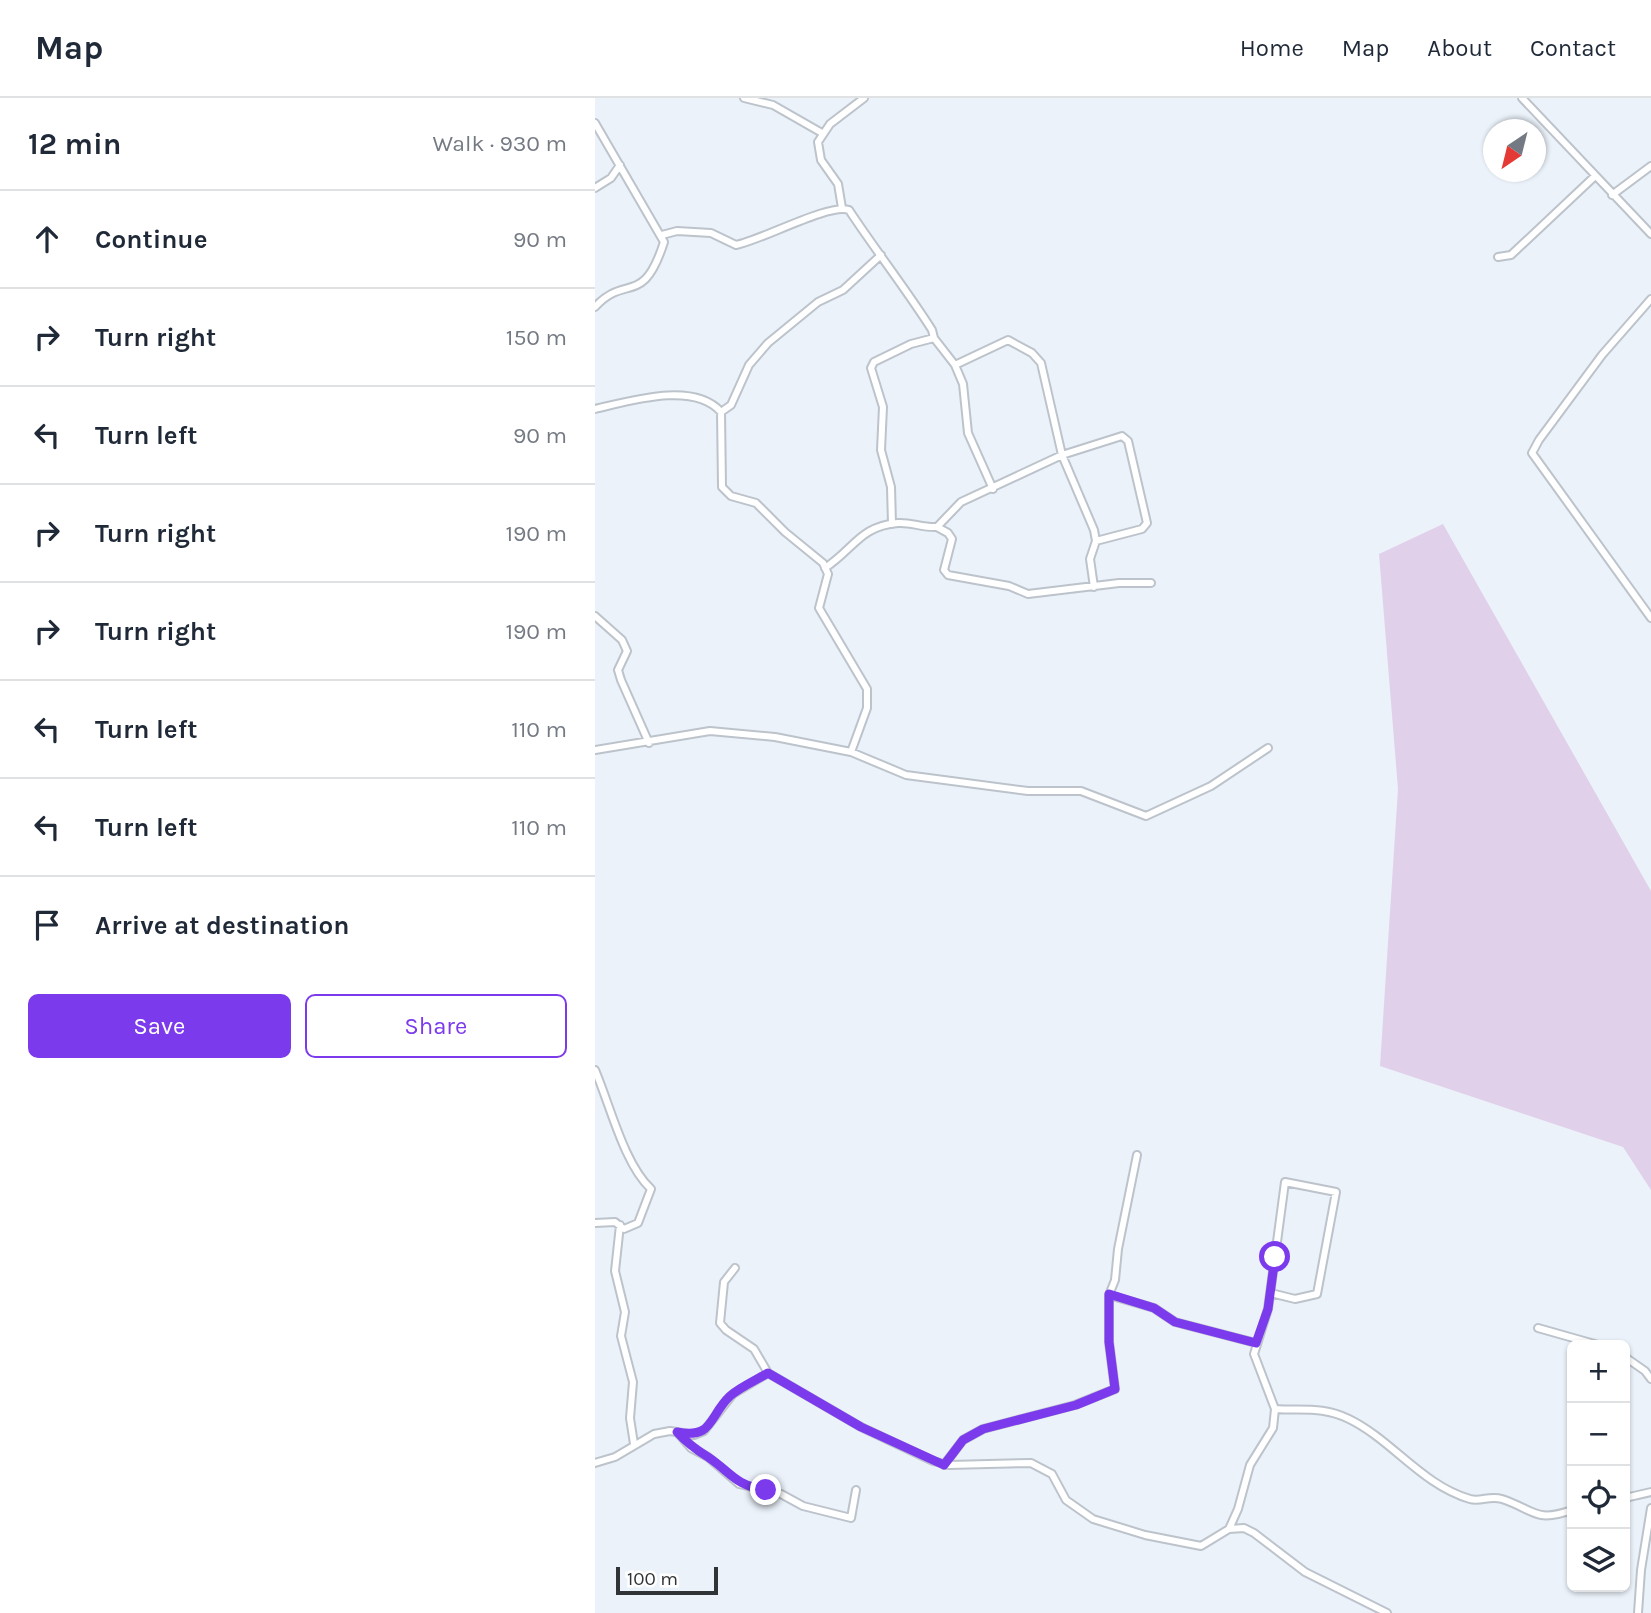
<!DOCTYPE html>
<meta charset="utf-8">
<style>
body{margin:0;font-family:Karla,sans-serif;background:#f2f2f3;color:#1f2937}
.controls{position:absolute;right:21px;bottom:21px;display:grid;overflow:hidden;border-radius:10px;box-shadow:0 2px 5px #0004}
.controls button{width:63px;height:63px;display:grid;place-items:center;padding:0;border:0;border-bottom:2px solid #e0e1e3;background:#fff;color:#1f2937;font:35px sans-serif}
.compass{position:absolute;left:888px;top:21px;width:63px;height:63px;border-radius:50%;background:#fff;box-shadow:0 2px 5px #0004;rotate:215deg}
.scale{position:absolute;left:21px;bottom:18px;width:102px;box-sizing:border-box;padding-left:7px;border:4px solid #313437;border-top:0;font-size:19px;line-height:24px;white-space:nowrap;color:#313437;-webkit-text-stroke:5px #fff;paint-order:stroke}
.stop{position:absolute;width:21px;height:21px;margin:-16px;border:5px solid #7c3aed;border-radius:50%;background:#fff}
.stop.end{background:#7c3aed;border-color:#fff;box-shadow:0 2px 7px #0008}
.list{margin:0;padding:0;list-style:none}
h2{display:flex;justify-content:space-between;align-items:center;height:91px;margin:0;padding:0 28px;font-size:30px}
h2 small{font-size:23px;font-weight:400;color:#747a83}
.list li{display:grid;grid-template-columns:46px 1fr auto;gap:21px;align-items:center;box-sizing:border-box;height:98px;padding:0 28px;border-top:2px solid #e0e1e3}
.list b{display:block;font-size:26px;white-space:nowrap}
.list em{font-size:23px;font-style:normal;color:#747a83}
.actions{display:flex;gap:14px;padding:21px 28px}
.actions a{flex:1;padding:16px 0;border:2px solid #7c3aed;border-radius:10px;text-align:center;font-size:24px;color:#7c3aed}
.actions .main{background:#7c3aed;color:#fff}
.icon{flex:none;width:38px;height:38px;fill:none;stroke:currentColor;stroke-width:2;stroke-linecap:round;stroke-linejoin:round}
.map{position:relative;flex:none;width:1056px;height:1515px;overflow:hidden}
header{display:flex;align-items:center;gap:42px;box-sizing:border-box;height:98px;padding:0 35px;background:#fff;border-bottom:2px solid #e0e1e3}
header strong{font-size:33px}
nav{display:flex;gap:38px;margin-inline-start:auto;font-size:24px}
main{display:flex}
aside{flex:1;background:#fff}
.map>svg:first-child{display:block}
.green{fill:#e1d0ea}
.lines{fill:none;stroke-linecap:round;stroke-linejoin:round}
.street-casing{stroke:#bdc3cb;stroke-width:10}
.street{stroke:#fff;stroke-width:6}
.route{stroke:#7c3aed;stroke-width:9}
</style>
<header>
<strong>Map</strong>
<nav><a>Home</a><a>Map</a><a>About</a><a>Contact</a></nav>
</header>
<main>
<aside>
<h2>12 min<small>Walk · 930 m</small></h2>
<ul class="list">
<li><svg class="icon" aria-label="ahead" viewBox="0 0 24 24"><path d="M12 20V5M6 11l6-6 6 6"/></svg><div><b>Continue</b></div><em>90 m</em></li>
<li><svg class="icon" aria-label="right" viewBox="0 0 24 24"><path d="M7 20v-9h11M14 6l5 5-5 5"/></svg><div><b>Turn right</b></div><em>150 m</em></li>
<li><svg class="icon" aria-label="left" viewBox="0 0 24 24"><path d="M17 20v-9H6M10 6l-5 5 5 5"/></svg><div><b>Turn left</b></div><em>90 m</em></li>
<li><svg class="icon" aria-label="right" viewBox="0 0 24 24"><path d="M7 20v-9h11M14 6l5 5-5 5"/></svg><div><b>Turn right</b></div><em>190 m</em></li>
<li><svg class="icon" aria-label="right" viewBox="0 0 24 24"><path d="M7 20v-9h11M14 6l5 5-5 5"/></svg><div><b>Turn right</b></div><em>190 m</em></li>
<li><svg class="icon" aria-label="left" viewBox="0 0 24 24"><path d="M17 20v-9H6M10 6l-5 5 5 5"/></svg><div><b>Turn left</b></div><em>110 m</em></li>
<li><svg class="icon" aria-label="left" viewBox="0 0 24 24"><path d="M17 20v-9H6M10 6l-5 5 5 5"/></svg><div><b>Turn left</b></div><em>110 m</em></li>
<li><svg class="icon" aria-label="arrive" viewBox="0 0 24 24"><path d="M6 21V4h12l-3 4 3 4H6"/></svg><div><b>Arrive at destination</b></div></li>
</ul>
<div class="actions"><a class="main">Save</a><a>Share</a></div>
</aside>
<div class="map">
<svg width="1056" height="1515" viewBox="0 0 1056 1515">
<rect width="100%" height="100%" fill="#ebf2fa"/>
<path class="green" d="M848,426L1056,793V1092L1028,1049L785,968L803,691L784,456Z"/>
<g class="lines">
<g class="street-casing">
<path id="street" d="M149,0L178,7L227,35
M927,0L1056,136
M0,25L69,144C48,210 31,175 0,209
M0,90L16,80L25,67
M1017,97L1056,68
M247,110L243,86L226,62L223,44L235,26L269,0
M67,137L82,133L116,135L141,147C167,142 234,105 254,112C281,153 311,191 337,232L339,240L360,267L368,286L373,335L398,391
M903,159L916,157L999,79
M1056,201L1007,257L944,342L937,355L1056,520
M360,267L413,242L437,255L446,265L467,357L499,432L501,443L495,461L499,489
M0,311C35,303 99,283 126,314L136,307L154,267L173,245L223,204L248,192L286,157
M126,314L127,389L136,398L161,405L190,434L228,465L233,476L224,510L272,591V610L256,654
M297,426L296,389L286,352L288,309L276,270L279,264L316,246L339,240
M342,429L353,435L357,441L349,472L353,477L414,488L433,496L524,485H556
M230,470C259,451 265,428 303,425C316,424 328,430 342,429L366,404L467,357L527,338L533,343L552,425L547,431L501,443
M0,518L27,542L32,553L23,572L26,582L54,645
M0,652L115,633L180,639L256,654L311,677L433,693H486L551,718L616,688L673,650
M0,972C15,1007 29,1066 56,1091L43,1125L29,1131L20,1124L0,1125
M25,1127L20,1173L30,1214L26,1238L38,1284L35,1320L39,1346
M140,1170L129,1184L125,1225L131,1232L159,1251L173,1275
M514,1197L559,1210L580,1224L661,1245
M943,1230L1003,1247
M1030,1259L1050,1273L1056,1281
M680,1311C708,1313 727,1308 754,1321C797,1342 827,1387 875,1401C886,1404 895,1397 907,1401C940,1412 940,1425 977,1412
M82,1334L96,1350L113,1359L144,1386L186,1396L208,1408L256,1420L261,1392
M0,1365L20,1359L59,1336L75,1333L99,1337L109,1333L138,1296L173,1275L266,1329L338,1363L354,1367L436,1365L457,1376L471,1402L498,1421L550,1437L606,1448L634,1431L643,1411L655,1367L678,1330L680,1311L659,1256L673,1211L690,1084L741,1094L722,1196L700,1201L676,1195
M349,1367L368,1342L388,1331L480,1307L520,1291L514,1244V1197L520,1182L523,1151L542,1057
M1030,1400L1056,1394
M634,1431L649,1430L659,1435L710,1474L792,1515
M1043,1515L1046,1472L1056,1410"/>
</g>
<use href="#street" class="street"/>
</g>
<g class="lines">
<path class="route" d="M171,1392C139,1387 137,1375 113,1359C100,1351 92,1345 82,1334C119,1341 113,1319 135,1298C145,1289 161,1282 173,1275L266,1329L349,1367L368,1342L388,1331L481,1307L520,1291L514,1244V1196L559,1210L580,1224L661,1245L673,1211L680,1159"/>
</g>
</svg>
<div class="controls">
<button>+</button>
<button>−</button>
<button><svg class="icon" aria-label="locate" viewBox="0 0 24 24"><circle cx="12" cy="12" r="6"/><path d="M12 2v4M12 18v4M2 12h4M18 12h4"/></svg></button>
<button><svg class="icon" aria-label="layers" viewBox="0 0 24 24"><path d="M12 4l9 5-9 5-9-5zM3 14l9 5 9-5"/></svg></button>
</div>
<svg class="compass" viewBox="-18 -18 36 36"><path d="M0-13l5 13h-10z" fill="#e53935"/><path d="M0 13l5-13h-10z" fill="#747a83"/></svg>
<div class="scale">100 m</div>
<div class="stop" style="left:680px;top:1159px"></div>
<div class="stop end" style="left:171px;top:1392px"></div>
</div>
</main>
